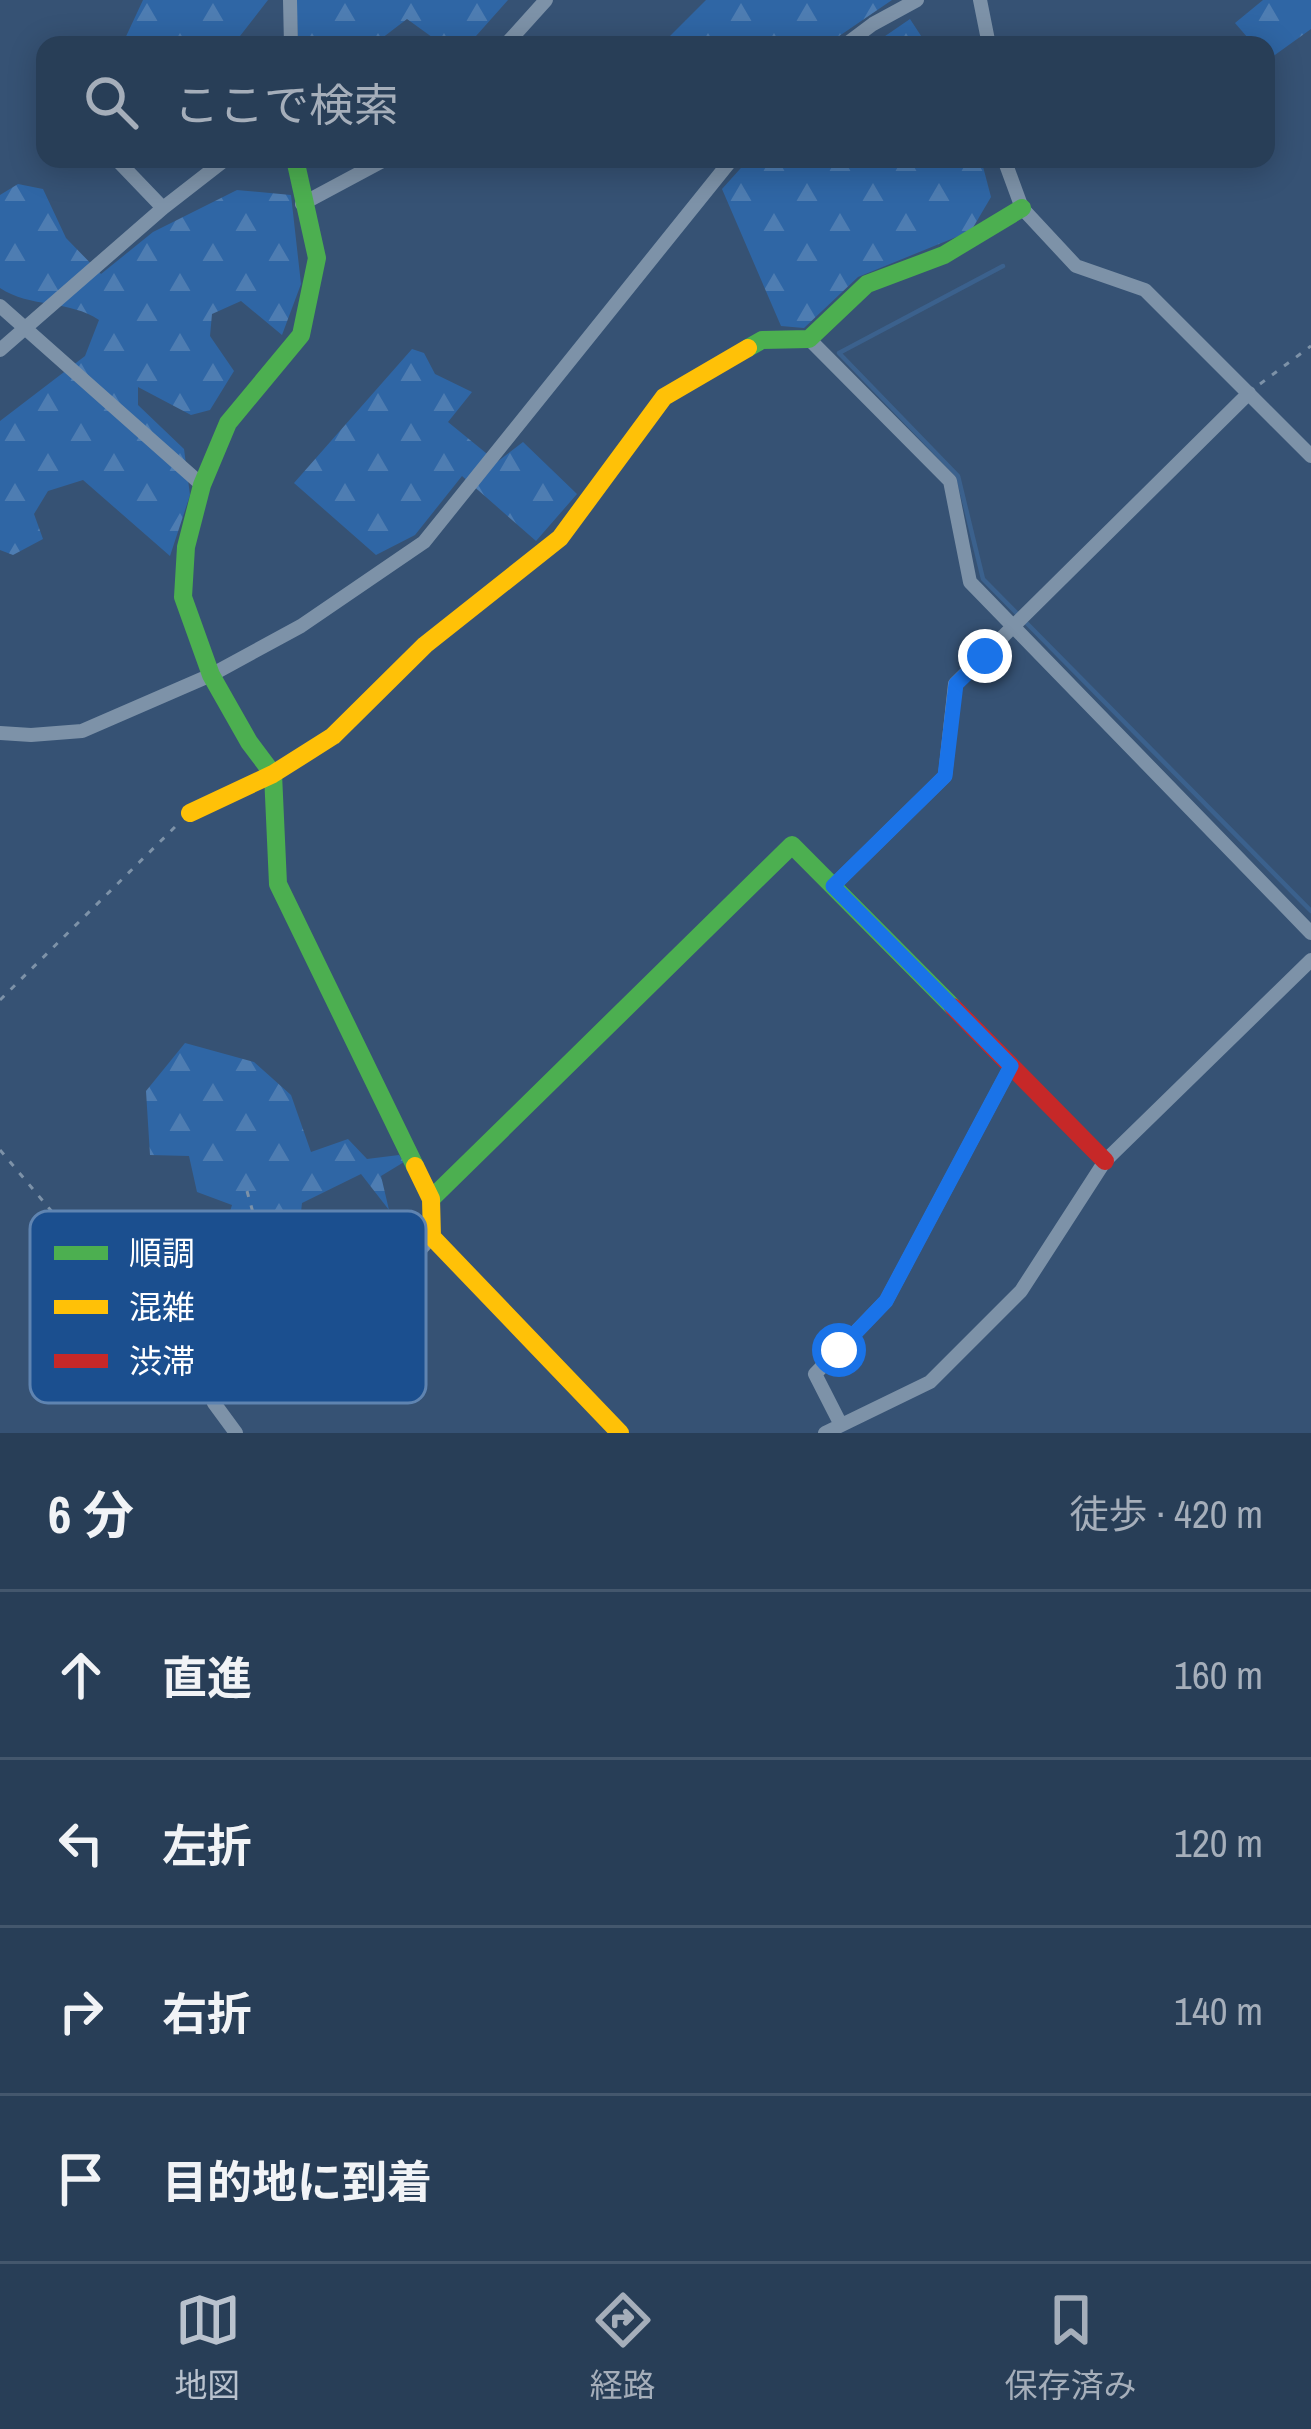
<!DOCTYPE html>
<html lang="ja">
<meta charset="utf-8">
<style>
body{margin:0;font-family:"Archivo Narrow","Noto Sans JP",sans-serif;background:#344961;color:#f1f3f6}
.stop{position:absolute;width:36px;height:36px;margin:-27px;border:9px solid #1a73e8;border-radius:50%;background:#fff}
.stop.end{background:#1a73e8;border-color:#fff;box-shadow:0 3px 12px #0008}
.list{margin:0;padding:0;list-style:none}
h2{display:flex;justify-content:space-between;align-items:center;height:156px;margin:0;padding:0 48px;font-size:51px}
h2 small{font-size:39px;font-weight:400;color:#a5aeba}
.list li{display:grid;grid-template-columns:78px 1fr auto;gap:36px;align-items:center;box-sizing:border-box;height:168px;padding:0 48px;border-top:3px solid #44576d}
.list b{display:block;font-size:45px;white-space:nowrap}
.list em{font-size:39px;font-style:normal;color:#a5aeba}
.icon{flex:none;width:66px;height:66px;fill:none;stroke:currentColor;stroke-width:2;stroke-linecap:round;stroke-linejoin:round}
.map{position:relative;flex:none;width:1311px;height:1433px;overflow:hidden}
.search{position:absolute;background:#283e57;box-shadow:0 6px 30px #0003;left:36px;right:36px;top:36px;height:132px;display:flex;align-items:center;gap:30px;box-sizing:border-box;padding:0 42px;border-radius:24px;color:#a5aeba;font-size:45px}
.sheet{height:828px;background:#283e57}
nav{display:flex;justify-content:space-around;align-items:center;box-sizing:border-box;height:168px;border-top:3px solid #44576d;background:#283e57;font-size:33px;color:#a5aeba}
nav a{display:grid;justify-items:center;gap:6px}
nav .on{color:#b9c2ce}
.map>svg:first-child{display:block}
.forest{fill:url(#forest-firs)}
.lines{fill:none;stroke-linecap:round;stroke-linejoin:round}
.stream{stroke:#3b618d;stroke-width:4.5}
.path{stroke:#7d92a8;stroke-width:3;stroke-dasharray:6 9;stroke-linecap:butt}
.street{stroke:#7d92a8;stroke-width:14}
.fast{stroke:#4caf50;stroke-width:18}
.slow{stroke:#ffc107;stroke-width:18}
.jam{stroke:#c62828;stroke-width:18}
.route{stroke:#1a73e8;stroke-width:15}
.key{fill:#1b4f8f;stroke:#5f84b1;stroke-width:3}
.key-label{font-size:33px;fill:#fff}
</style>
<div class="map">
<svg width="1311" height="1433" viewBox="0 0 1311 1433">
<defs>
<pattern id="forest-firs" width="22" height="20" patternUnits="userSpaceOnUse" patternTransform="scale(3)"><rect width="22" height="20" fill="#2f66a5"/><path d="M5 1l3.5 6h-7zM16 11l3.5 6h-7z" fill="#4e7db2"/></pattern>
</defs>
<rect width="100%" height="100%" fill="#365274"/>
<path class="forest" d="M143,0H268L233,45H122Z
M284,0H508L468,45H443L407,19L373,45H298L297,17Z
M706,0H892L826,45H661Z
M1263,0H1311V29L1268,60L1266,45H1254L1235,23Z
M910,19L927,45H872Z
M749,159H981L991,197L971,231L858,277L804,328L781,326L722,189Z
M18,184L43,189L66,238L101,274L153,232L237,190L291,195L301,284L282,335L241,301L212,314L210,336L234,371L210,410L191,415L138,387V405L184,449L190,495L170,556L83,480L48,491L34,514L43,539L13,555L0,550V421L85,356L99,320C70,300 30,308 0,288V195Z
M412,349L424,353L435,374L472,392L448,422L497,462L523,442L577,494L536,541L462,476L415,535L376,555L294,483Z
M185,1043L254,1062L291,1095L311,1152L348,1139L367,1159L399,1155L404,1162L381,1176L389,1210L361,1174L302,1203L296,1257L318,1279L271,1330L215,1259L232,1205L197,1192L189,1156L150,1155L146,1091Z"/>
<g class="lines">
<path class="stream" d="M1003,266L839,353L958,476L983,579L1311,911"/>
<path class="path" d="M1260,384L1311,346
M0,1000L180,822
M0,1150L204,1392
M247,1191L280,1310
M235,1306L256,1340"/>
<path class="street" d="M290,0L291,45
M980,0L989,45
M509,41L546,0
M845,45L873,24L917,0
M116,159L163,208
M1004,159L1022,208L1076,266L1145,290L1311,456
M302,204L386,159
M0,306L202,485
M809,339L950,481L970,582L1311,933
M0,350L163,208L226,159
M0,733L31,735L82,731L211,675L301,626L424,542L732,159
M833,886L945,776L955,684L1249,393
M841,1425L815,1374L886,1301L1011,1066
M236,1433L214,1403L327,1282L417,1253L432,1237
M825,1433L930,1382L1021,1291L1105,1161L1311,960"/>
<path class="fast" d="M295,159L317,258L301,335L228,423L202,485L186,547L183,597L211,675L249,742L273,774L278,884L415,1166
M748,348L762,340L809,339L867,284L944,255L1022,208
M431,1199L792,845L953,1007"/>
<path class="slow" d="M190,813L273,774L333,736L425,645L560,538L664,397L748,348
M415,1166L431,1199L432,1237L620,1433"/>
<path class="jam" d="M953,1007L1105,1161"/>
</g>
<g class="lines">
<path class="route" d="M839,1350L886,1301L1011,1066L833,886L945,776L956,684L985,656"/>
</g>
<rect x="30" y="1211" width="396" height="192" rx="18" class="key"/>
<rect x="54" y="1246" width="54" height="14" fill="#4caf50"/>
<rect x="54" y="1300" width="54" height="14" fill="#ffc107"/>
<rect x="54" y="1354" width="54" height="14" fill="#c62828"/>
<g class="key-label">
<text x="129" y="1265">順調</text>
<text x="129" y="1319">混雑</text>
<text x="129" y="1373">渋滞</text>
</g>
</svg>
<div class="stop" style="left:839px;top:1350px"></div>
<div class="stop end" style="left:985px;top:656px"></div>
<div class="search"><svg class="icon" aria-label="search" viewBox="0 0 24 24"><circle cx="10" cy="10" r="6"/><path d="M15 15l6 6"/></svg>ここで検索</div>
</div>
<section class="sheet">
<h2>6 分<small>徒歩 · 420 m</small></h2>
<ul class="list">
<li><svg class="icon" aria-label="ahead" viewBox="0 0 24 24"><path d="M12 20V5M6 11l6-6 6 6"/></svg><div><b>直進</b></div><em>160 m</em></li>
<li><svg class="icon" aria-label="left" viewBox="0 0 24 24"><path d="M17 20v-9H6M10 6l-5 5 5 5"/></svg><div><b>左折</b></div><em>120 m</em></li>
<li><svg class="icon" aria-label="right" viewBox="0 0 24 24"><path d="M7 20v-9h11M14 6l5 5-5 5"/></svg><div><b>右折</b></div><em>140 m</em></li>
<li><svg class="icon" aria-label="arrive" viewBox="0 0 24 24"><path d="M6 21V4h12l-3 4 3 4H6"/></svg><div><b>目的地に到着</b></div></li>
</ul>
</section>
<nav>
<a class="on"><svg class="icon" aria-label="map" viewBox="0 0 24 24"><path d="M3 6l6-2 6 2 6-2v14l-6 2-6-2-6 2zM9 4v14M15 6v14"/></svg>地図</a>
<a><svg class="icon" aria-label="directions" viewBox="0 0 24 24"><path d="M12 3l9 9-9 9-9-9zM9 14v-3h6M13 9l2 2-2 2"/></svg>経路</a>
<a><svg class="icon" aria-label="saved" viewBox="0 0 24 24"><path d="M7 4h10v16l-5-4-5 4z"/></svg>保存済み</a>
</nav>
